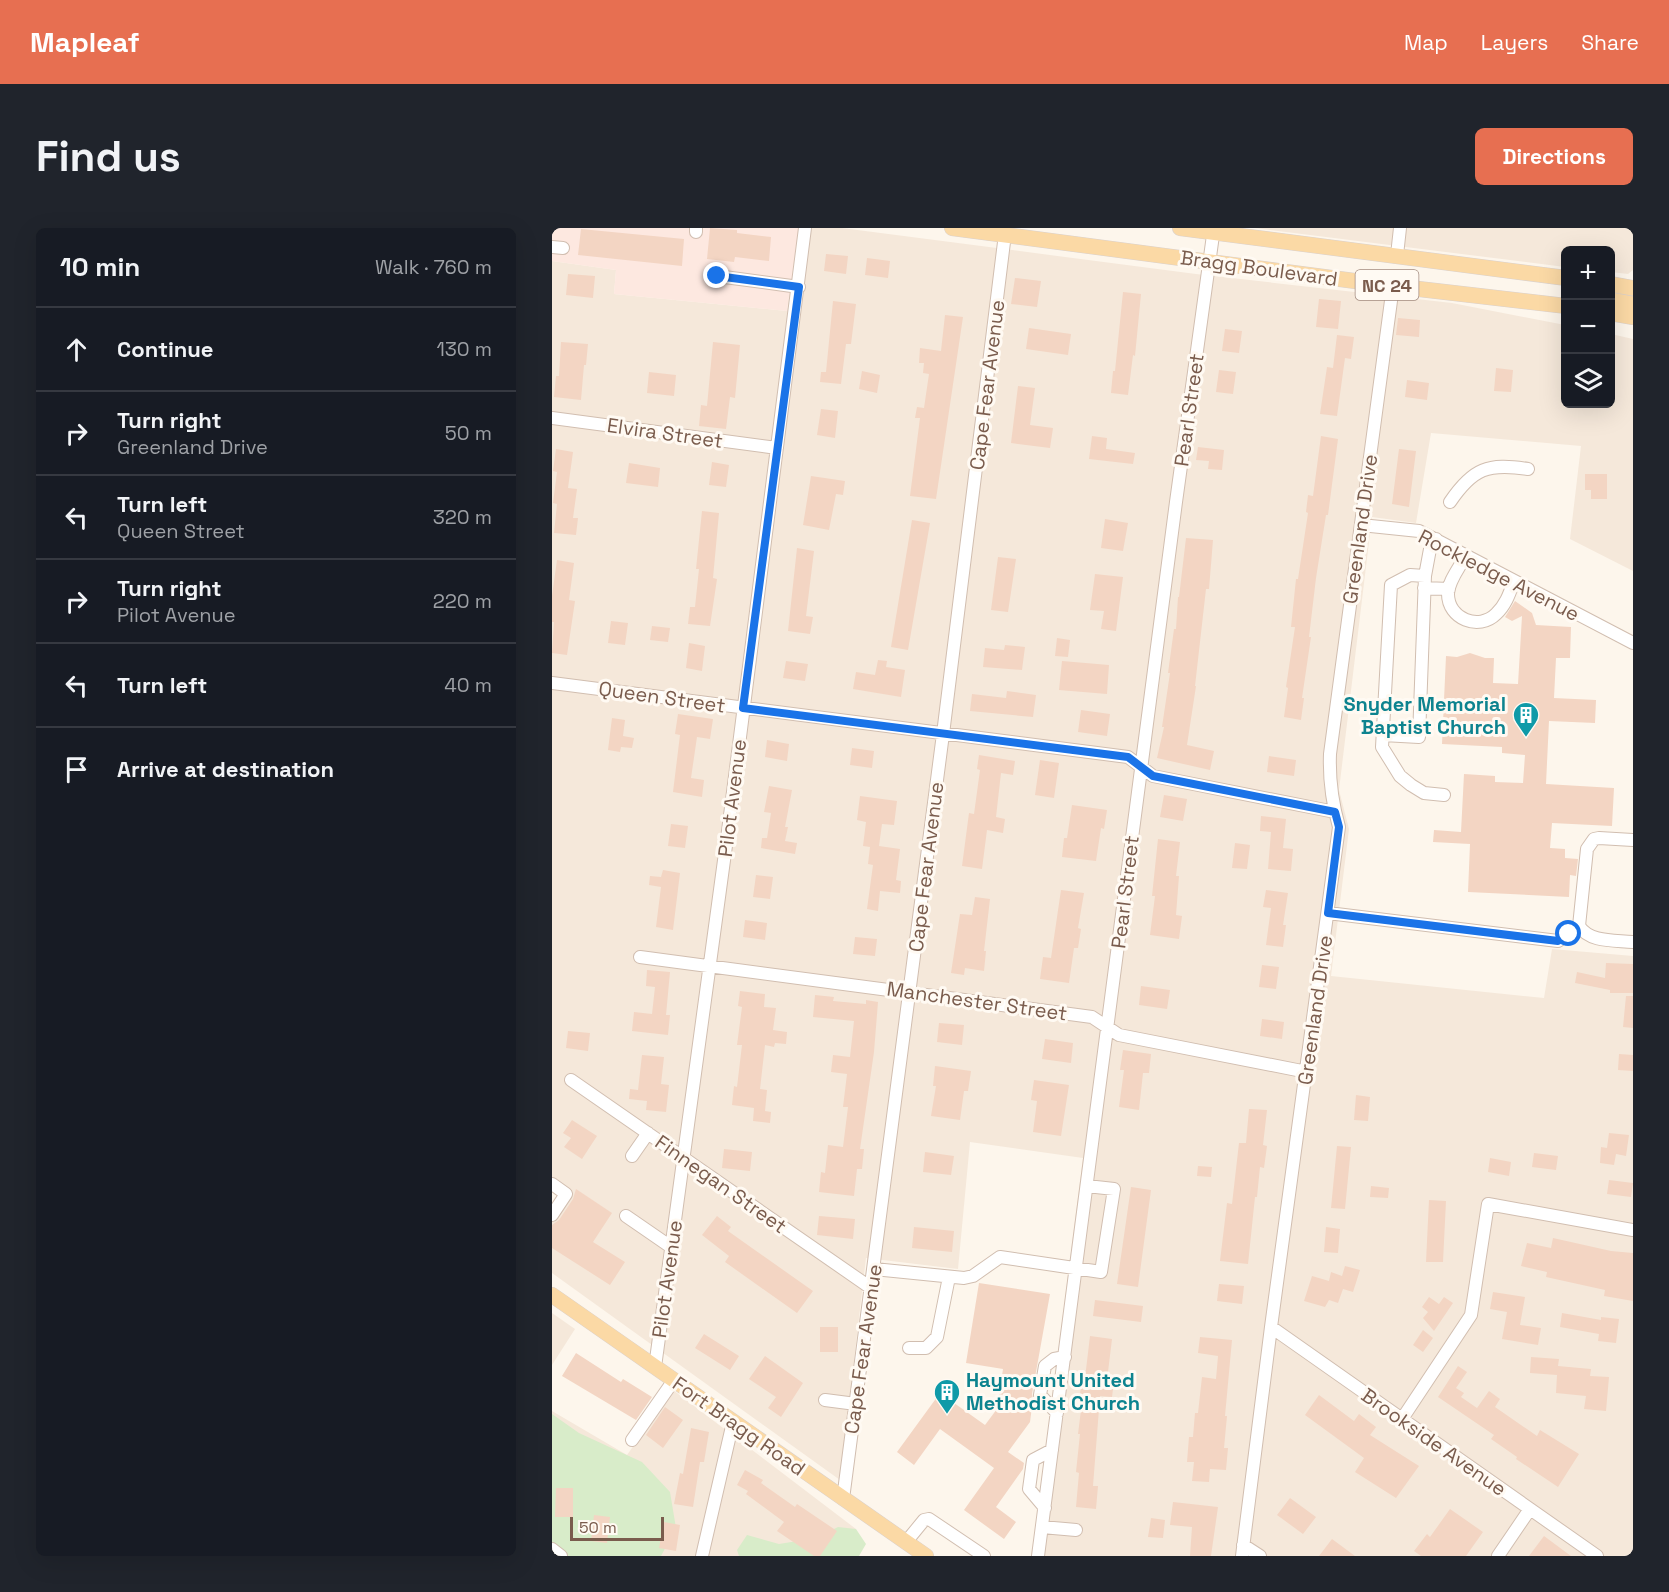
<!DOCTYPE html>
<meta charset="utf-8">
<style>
body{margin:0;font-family:"Space Grotesk",sans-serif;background:#20242c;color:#f1f3f6}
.controls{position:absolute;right:18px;top:18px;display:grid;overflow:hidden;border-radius:9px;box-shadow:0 6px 24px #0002}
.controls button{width:54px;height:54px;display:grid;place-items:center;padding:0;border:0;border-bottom:2px solid #363941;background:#171b24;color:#f1f3f6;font:30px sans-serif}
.scale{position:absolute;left:18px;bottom:15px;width:94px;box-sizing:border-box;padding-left:6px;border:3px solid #7a5c4d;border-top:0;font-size:16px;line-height:21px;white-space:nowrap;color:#7a5c4d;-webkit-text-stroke:4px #fffaf3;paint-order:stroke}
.stop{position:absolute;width:18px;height:18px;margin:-14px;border:4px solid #1a73e8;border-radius:50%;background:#fff}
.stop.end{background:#1a73e8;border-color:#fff;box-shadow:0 2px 6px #0008}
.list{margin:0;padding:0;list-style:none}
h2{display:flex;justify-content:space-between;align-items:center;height:78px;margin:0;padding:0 24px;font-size:26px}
h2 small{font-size:20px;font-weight:400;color:#9ea1a6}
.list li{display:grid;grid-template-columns:39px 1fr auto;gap:18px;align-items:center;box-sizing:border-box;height:84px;padding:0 24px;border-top:2px solid #363941}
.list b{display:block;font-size:22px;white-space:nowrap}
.list p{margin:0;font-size:20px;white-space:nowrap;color:#9ea1a6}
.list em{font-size:20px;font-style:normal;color:#9ea1a6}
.icon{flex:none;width:33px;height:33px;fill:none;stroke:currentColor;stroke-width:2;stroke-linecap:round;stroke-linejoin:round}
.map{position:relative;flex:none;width:1081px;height:1328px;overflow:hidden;border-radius:9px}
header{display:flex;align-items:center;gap:36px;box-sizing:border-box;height:84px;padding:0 30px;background:#e76f51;color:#fff}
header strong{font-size:28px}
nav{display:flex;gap:33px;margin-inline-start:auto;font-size:21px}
.intro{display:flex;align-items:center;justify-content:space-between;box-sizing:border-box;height:144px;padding:0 36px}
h1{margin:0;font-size:42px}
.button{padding:15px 27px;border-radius:9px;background:#e76f51;color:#fff;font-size:21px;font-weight:700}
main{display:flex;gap:36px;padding:0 36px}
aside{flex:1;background:#171b24;border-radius:9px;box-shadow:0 6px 24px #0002}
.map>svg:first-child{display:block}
.residential{fill:#f5e8da}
.commercial{fill:#fde8e0}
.green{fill:#d8ecc9}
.building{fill:#f3d5c3}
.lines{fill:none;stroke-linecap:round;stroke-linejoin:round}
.minor-casing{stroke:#d1beb0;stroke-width:14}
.major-casing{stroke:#dad1cd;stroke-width:16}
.minor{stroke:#fff;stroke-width:12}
.major{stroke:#fbd9a5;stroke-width:15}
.route{stroke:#1a73e8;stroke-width:8}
.labels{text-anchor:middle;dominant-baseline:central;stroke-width:6;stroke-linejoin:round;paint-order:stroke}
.shield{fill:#fffaf3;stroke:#a28b7f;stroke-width:1.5}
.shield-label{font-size:18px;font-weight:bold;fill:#7a5c4d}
.street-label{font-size:20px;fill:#7a5c4d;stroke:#fffaf3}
.culture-label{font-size:20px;font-weight:bold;fill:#0d838f;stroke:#fffaf3;text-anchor:end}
</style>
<header>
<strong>Mapleaf</strong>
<nav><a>Map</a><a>Layers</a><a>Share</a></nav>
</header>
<div class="intro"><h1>Find us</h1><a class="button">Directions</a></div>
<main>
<aside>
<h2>10 min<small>Walk · 760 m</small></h2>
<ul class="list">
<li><svg class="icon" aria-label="ahead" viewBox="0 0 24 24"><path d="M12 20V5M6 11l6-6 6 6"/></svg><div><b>Continue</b></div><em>130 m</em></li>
<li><svg class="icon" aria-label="right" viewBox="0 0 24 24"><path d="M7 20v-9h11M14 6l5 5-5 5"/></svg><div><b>Turn right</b><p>Greenland Drive</p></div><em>50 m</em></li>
<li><svg class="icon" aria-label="left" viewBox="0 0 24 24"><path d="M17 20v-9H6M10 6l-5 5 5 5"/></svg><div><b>Turn left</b><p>Queen Street</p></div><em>320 m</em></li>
<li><svg class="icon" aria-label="right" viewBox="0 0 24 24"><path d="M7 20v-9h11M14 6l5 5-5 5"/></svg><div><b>Turn right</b><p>Pilot Avenue</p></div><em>220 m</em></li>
<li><svg class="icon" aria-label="left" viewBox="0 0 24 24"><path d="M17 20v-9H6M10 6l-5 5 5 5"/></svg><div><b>Turn left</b></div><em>40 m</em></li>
<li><svg class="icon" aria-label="arrive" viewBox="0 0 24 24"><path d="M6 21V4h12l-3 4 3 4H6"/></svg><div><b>Arrive at destination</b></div></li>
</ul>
</aside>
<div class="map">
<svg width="1081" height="1328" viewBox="0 0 1081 1328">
<rect width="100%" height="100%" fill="#fdf6ec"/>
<path class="residential" d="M247,0H290L644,46L900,75L1013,97L1014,176H1058L1059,106L1081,111V343L1018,311L1029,218L879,205L864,295L820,289L787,562L797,601L779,748L992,770L1000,721L1081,728V1328H480L531,930L418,914L406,1041L314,1030L288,1252L0,1045V993L19,964L0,951V33L64,42L62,66L235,83Z
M703,0H1081V42L1076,46L1059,44L1058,22H1014L1013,39Z
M0,1085L23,1101L0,1137Z
M121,1162L304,1301L295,1328H0V1183L75,1227Z"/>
<path class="commercial" d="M0,0H247L235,83L62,66L64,42L0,33Z"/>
<path class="green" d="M0,1186L27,1205L90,1234L118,1264L124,1300L109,1328H0Z
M286,1299L304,1301L314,1316L307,1328H187L185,1322L195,1307L227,1316L264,1310Z"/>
<path class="building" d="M158,0L185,2V5L219,9L217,33L183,29L182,34L155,31Z
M29,1L132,11L130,38L26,27Z
M274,26L296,28L294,46L272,43Z
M315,30L338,33L336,50L313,47Z
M16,46L43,48L41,70L14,67Z
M463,50L489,53L485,79L459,76Z
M571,64L589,66L583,128L581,127L576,167L559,165L561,143H563Z
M767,71L789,73L786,101L764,99Z
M281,73L304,76L299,116H294L289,156L268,154L269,144H274Z
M393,87L411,89L384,271L358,268L368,190H363L365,179L372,180L377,146L371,145L372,135H367L368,120L389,123Z
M846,90L868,92L867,109L844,107Z
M477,100L519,106L516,127L474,121Z
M673,101L690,103L687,125L670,123Z
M785,107L802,109L799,131L793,130L785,188L768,186L775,139L781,140Z
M9,114L36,116L34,137H32L29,172L2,169L4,148H7Z
M161,114L188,117L183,170L178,169L174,201L147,198L149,177L155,178Z
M944,140L961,142L959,164L942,163Z
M667,142L684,144L681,166L664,164Z
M310,143L328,147L325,165L307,161Z
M97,144L124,147L122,168L95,165Z
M855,152L877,155L875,172L853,169Z
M466,158L483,160L478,197L501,200L498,220L459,215Z
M269,181L286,183L283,210L265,207Z
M540,208L555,210L554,221L583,225L581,236L537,231Z
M769,208L786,211L776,287H774L764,350L757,409H759L750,470H752L749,492L732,489L736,460L734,459L743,399H739L744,351H746L756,285L754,284L756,267L761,268Z
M646,219L672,222L670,242L656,241L657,233L644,232Z
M4,221L21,224L16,260L25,261L21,290H26L24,307L2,305L5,276L1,275L5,244L1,243Z
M847,221L864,223L857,279L840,276Z
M160,234L177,237L174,259L157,257Z
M77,235L108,240L106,259L74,255Z
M1033,246H1055V271H1039V262H1033Z
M259,248L293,253L291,267L284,266L277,302L251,297Z
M150,283L167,285L161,350L165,351L158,398L136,396L138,379H143L147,341H144Z
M553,291L576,295L571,323L549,320Z
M360,292L378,295L356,422L339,419Z
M634,310L661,312L657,361H654L643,458H644L635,517L662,523L658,542L605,530L612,499H610L618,445H616L622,401H624L626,369H627Z
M245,320L262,323L254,388L261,389L258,406L236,403Z
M446,329L464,331L456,384L439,382Z
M5,332L22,335L17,372L23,373L15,427L0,425L2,394H0V368Z
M543,346L571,349L564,403L549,401L552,383L538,382Z
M963,373L980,385L984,397L1019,399L1018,430H1004L1002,470L1044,472L1043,495L997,493L994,556L1062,560L1060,598L1000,595L998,620L1013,621V630L1026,631L1024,648L1018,647L1017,669L916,664L918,616L881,614L882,602L909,604L912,546L943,548V554L971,555L973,527L950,525V519L890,516L894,428L905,429L918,425L933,430H942L941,455L966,456L970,388L960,393L953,389Z
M59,393L76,395L73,417L56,415Z
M100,398L118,400L116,414L98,412Z
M505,410L518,412L516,429L503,428Z
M137,415L153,418L150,443L134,440Z
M453,417L473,419L470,442L431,439L433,420L452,422Z
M326,432L335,433L334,439L353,442L349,469L301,461L304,444L323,447Z
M234,433L256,436L253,453L231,450Z
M510,433L557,437L555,466L507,462Z
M455,463L484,467L481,489L418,483L420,466L454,470Z
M529,482L558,486L555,508L526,504Z
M126,486L161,491L158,511L145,509L139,550L152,552L150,569L121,564L128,507L123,506Z
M60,490L73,492L71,508L82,510L80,520L69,519L68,524L56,522Z
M215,512L237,516L235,533L213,529Z
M300,520L322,523L320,540L298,537Z
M427,527L463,533L461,547L449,545L444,589L453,591L451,605L435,602L430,641L410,638L417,585L422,586L428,542L425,541Z
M717,528L744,532L742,548L715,544Z
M488,532L507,535L502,570L483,567Z
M217,558L240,562L233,599H236L233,613L245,615L243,626L209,620L210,610H215L219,585L212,584Z
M612,567L635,571L631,593L608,589Z
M308,568L345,573L342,597L330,596L327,618L348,621L344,652L349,653L348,665L328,663L326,683L315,681L321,637L316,636L318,619L311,618L314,594L305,592Z
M520,577L555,582L552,601L549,600L544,633L510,629L512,610H515Z
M709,588L734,591L731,620L741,621L739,643L716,641L719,604L708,603Z
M119,596L136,598L133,620L116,618Z
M606,611L628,614L624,648H627L624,687L630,688L627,711L598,707L603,668H600Z
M683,615L698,617L695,641L680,640Z
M111,642L128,645L121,702L104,699L109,659L97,657L98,648L109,649Z
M204,647L221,649L218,671L201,669Z
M509,662L532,665L526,700L529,701L526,720H522L517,755L488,751L491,729L499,730Z
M714,662L736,665L731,697H734L731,719L714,717L719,680L711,679Z
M423,669L438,671L432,723H434L432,743L413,740L412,747L399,745L408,686L420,687Z
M193,692L215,695L213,712L191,709Z
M303,709L325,711L323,728L301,726Z
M1054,735L1081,736V765H1058V762L1023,755L1025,744L1053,750Z
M710,737L727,739L724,761L707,759Z
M95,742L118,744L114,787H118L116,807L80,803L82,784L100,786L103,759L94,758Z
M589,758L618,762L615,781L587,777Z
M188,763L213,766L212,779L224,780L221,802L235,804L234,816L223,815L222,819L213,817L208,861L215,862L213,883L219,884L218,895L201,893L202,880L180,877L182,858L185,859L190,817H185L190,779L186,778Z
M263,767L282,769L281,773L314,776V772L326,774L322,824L308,921H312L310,941H305L302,968L267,964L269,944L273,945L276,917L291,919L296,879H291L295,846L279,844L281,827L298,829L302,793L261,789Z
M1074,768H1081V800L1071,799Z
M710,791L732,794L730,811L708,808Z
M387,795L412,797L410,817L385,814Z
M16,803L38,805L36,823L14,820Z
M493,811L521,815L519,835L490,831Z
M571,822L599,826L597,845H591L587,882L567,879L572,842H568Z
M1067,826L1081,827V843L1066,842Z
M90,827L112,829L109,856L117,857L114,884L94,882L95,873L77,871L78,861L86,862Z
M383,838L419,843L416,863H412L408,892L379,888L384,858H381Z
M482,852L517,857L509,908L481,904L485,873L479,872Z
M804,867L818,869L816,893L802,892Z
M697,881L715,882L711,917L715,918L712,940L708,939L705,969H703L696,1036L668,1033L675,975L680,976L687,915H694Z
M20,892L45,908L30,931L12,919L19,910L11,905Z
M1057,905L1077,907L1074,928L1064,926L1062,937L1048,935L1049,919L1055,920Z
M785,918L799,919L793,981L779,980Z
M172,921L200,924L198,943L170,940Z
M373,924L402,928L399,947L371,944Z
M982,925L1006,928L1004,942L980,939Z
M938,930L959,934L957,948L936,944Z
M646,938L660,939L659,949L645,948Z
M1057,952L1081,955L1079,969L1055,966Z
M819,958L837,960L836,970L818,969Z
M579,959L599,962L586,1059L565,1056Z
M24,961L60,985L41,1014L73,1034L58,1057L0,1020V997L7,992L21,971Z
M877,972L894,973L891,1034H874Z
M165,988L179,999L176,1003L261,1063L245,1085L173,1034L177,1028L150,1007Z
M267,988L303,991L301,1011L265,1007Z
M362,999L402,1003L400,1024L360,1020Z
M774,999L788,1001L786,1025L772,1024Z
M1001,1010L1059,1023L1081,1025V1073L1052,1068L1053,1062L994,1049L995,1044L969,1038L975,1015L999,1020Z
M793,1038L808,1042L801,1064L791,1061L786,1075L777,1072L773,1079L752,1073L760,1048L777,1053L779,1044L790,1048Z
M427,1055L498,1066L480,1166L481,1171L478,1194L456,1224L472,1235L471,1241L444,1279L464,1294L452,1311L412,1282L442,1240L388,1201L362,1237L345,1224L388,1165L433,1197L445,1181L451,1141L414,1135Z
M667,1056L692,1058L690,1076L665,1073Z
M941,1064L973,1069L968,1097L989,1100L986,1117L950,1111L955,1084L938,1081Z
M877,1069L887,1076L892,1069L901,1075L882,1103L871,1090L876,1084L870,1079Z
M543,1072L591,1078L589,1094L541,1088Z
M1010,1085L1049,1092V1089L1067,1091L1064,1115L1046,1113L1047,1106L1008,1099Z
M268,1099H286V1124H268Z
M871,1102L881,1110L871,1124L861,1117Z
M152,1106L187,1128L178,1142L143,1120Z
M538,1108L560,1111L555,1152L562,1153L560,1169L548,1168L541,1258H546L544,1281L524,1279L527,1245L524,1244L528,1206H526L531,1166H528L530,1149L533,1150Z
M648,1109L680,1112L673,1188H675L672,1220H676L674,1242L658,1241L657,1254L640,1253L642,1234H635L637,1209H641L643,1185H646L650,1149L664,1151L666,1128L646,1125Z
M24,1125L69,1154L71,1151L100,1169L84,1192L10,1148Z
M213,1128L251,1155L229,1189L216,1180L224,1169L197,1151Z
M979,1129L1007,1131L1006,1138L1039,1141L1038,1148L1057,1149L1054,1183L1032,1181L1034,1168L1004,1165L1005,1147L978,1145Z
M906,1138L915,1144L904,1160L912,1165L909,1169L925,1180L937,1163L948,1171L943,1179L985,1208L988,1202L1027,1226L1006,1259L964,1231L965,1229L939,1211L942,1207L886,1169Z
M767,1167L802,1193L807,1186L824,1199L818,1207L867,1238L844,1270L803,1244L812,1230L753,1187Z
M113,1179L131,1192L111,1220L94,1207Z
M139,1200L157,1204L152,1234H148L141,1279L122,1276L128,1245L131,1246Z
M193,1242L211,1252L209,1255L243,1279L245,1276L285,1303L268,1328H262L225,1303L232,1294L194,1266L196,1263L185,1257Z
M4,1260H21V1289H3Z
M738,1270L764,1289L751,1306L725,1287Z
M621,1274L666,1279L659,1328H638L640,1299L618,1297Z
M898,1281L931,1304L914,1328H869L862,1323L875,1306L878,1309Z
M42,1287L58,1289L55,1315L39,1313Z
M599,1290L613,1292L611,1310L596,1309Z
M112,1294L128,1297L124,1323L107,1320Z
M992,1308L1019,1328H977Z
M780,1311L803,1328H767Z"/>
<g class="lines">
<g class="minor-casing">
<path id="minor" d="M144,4V0
M0,19L11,20
M845,27L848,0
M165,48L247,59
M0,190L225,220
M898,274C921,240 936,235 976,241
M809,297L867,303L1081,415
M914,327C908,339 896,353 896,366C896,391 927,403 944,386C954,377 958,364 962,353
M873,348L858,347L839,357L830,519L848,548L859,557L872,565L892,567
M872,360L897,361
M0,455L576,529L601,548L783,584
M831,507L867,509L873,348L878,321L884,311
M1081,612L1047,610L1042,611L1035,621L1027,698C1038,715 1063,712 1081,714
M776,685L1006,713L1027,698
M88,729L540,789L567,807L755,844
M19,852L319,1060
M80,928L96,905
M0,956L14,966L0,987
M74,988L119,1019
M322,1041L412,1050L421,1048L448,1029L549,1044L562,961L535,958
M719,1099L1045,1328
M357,1120H374L385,1109L397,1049
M103,1139L176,603L253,0
M273,1172L304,1176
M505,1185L488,1167L493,1138L502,1131L513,1129
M850,1191L919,1087L936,976L1081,1002
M80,1212L122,1152
M291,1271L391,506L453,6
M493,1280L477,1261L481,1232L500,1222
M490,1299L524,1302
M354,1314L372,1292L377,1291L432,1328
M691,1317L708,1328
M0,1321L9,1328
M150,1328L181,1194
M486,1328L624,274L662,0
M690,1328L719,1099L787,599C780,574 777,551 778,526L841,58
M946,1328L978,1281"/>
</g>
<g class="major-casing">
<path id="major" d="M400,0L841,58L1014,78
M628,0L1014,50
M1058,56L1081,60
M1058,72L1081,76
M1058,85L1081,89
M0,1067L374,1328"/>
</g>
<use href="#minor" class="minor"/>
<use href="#major" class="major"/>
</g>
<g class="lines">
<path class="route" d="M165,48L247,59L191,480L576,529L601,548L783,584L787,599L776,685L1006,713L1017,706"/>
</g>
<defs>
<g id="building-pin" transform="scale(1.35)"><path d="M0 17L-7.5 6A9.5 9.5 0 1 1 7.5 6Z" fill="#0f9aa8" stroke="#fffaf3"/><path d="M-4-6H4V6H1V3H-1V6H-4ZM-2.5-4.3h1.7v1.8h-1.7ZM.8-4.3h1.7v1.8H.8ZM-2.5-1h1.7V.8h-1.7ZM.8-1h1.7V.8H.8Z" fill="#fff"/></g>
</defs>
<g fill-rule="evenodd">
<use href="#building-pin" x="974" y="487"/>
<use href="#building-pin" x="395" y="1164"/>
</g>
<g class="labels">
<rect class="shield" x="803.5" y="42" width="63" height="30" rx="4.5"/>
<g class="shield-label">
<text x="835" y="57">NC 24</text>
</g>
<g class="street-label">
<text transform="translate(707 40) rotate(8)">Bragg Boulevard</text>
<text transform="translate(435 157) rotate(-83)">Cape Fear Avenue</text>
<text transform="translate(637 182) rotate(-82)">Pearl Street</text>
<text transform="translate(113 205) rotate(8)">Elvira Street</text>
<text transform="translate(808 301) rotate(-82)">Greenland Drive</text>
<text transform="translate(947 347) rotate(27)">Rockledge Avenue</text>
<text transform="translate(110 469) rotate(8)">Queen Street</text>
<text transform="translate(180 570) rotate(-83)">Pilot Avenue</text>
<text transform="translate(374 639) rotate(-83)">Cape Fear Avenue</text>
<text transform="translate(573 664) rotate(-83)">Pearl Street</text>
<text transform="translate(425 773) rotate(8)">Manchester Street</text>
<text transform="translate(763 782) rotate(-82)">Greenland Drive</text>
<text transform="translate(169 956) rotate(35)">Finnegan Street</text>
<text transform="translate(115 1051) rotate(-82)">Pilot Avenue</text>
<text transform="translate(311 1121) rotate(-82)">Cape Fear Avenue</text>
<text transform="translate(187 1198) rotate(35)">Fort Bragg Road</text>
<text transform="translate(882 1214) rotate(35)">Brookside Avenue</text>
</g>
<g class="culture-label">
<text x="954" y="476">Snyder Memorial<tspan x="954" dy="23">Baptist Church</tspan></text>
<text x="414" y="1152" text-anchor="start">Haymount United<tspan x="414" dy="23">Methodist Church</tspan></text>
</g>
</g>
</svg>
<div class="controls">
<button>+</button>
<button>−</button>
<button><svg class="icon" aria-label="layers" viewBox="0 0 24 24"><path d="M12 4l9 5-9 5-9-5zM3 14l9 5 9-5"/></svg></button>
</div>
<div class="scale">50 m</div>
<div class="stop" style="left:1017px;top:706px"></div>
<div class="stop end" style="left:165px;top:48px"></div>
</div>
</main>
